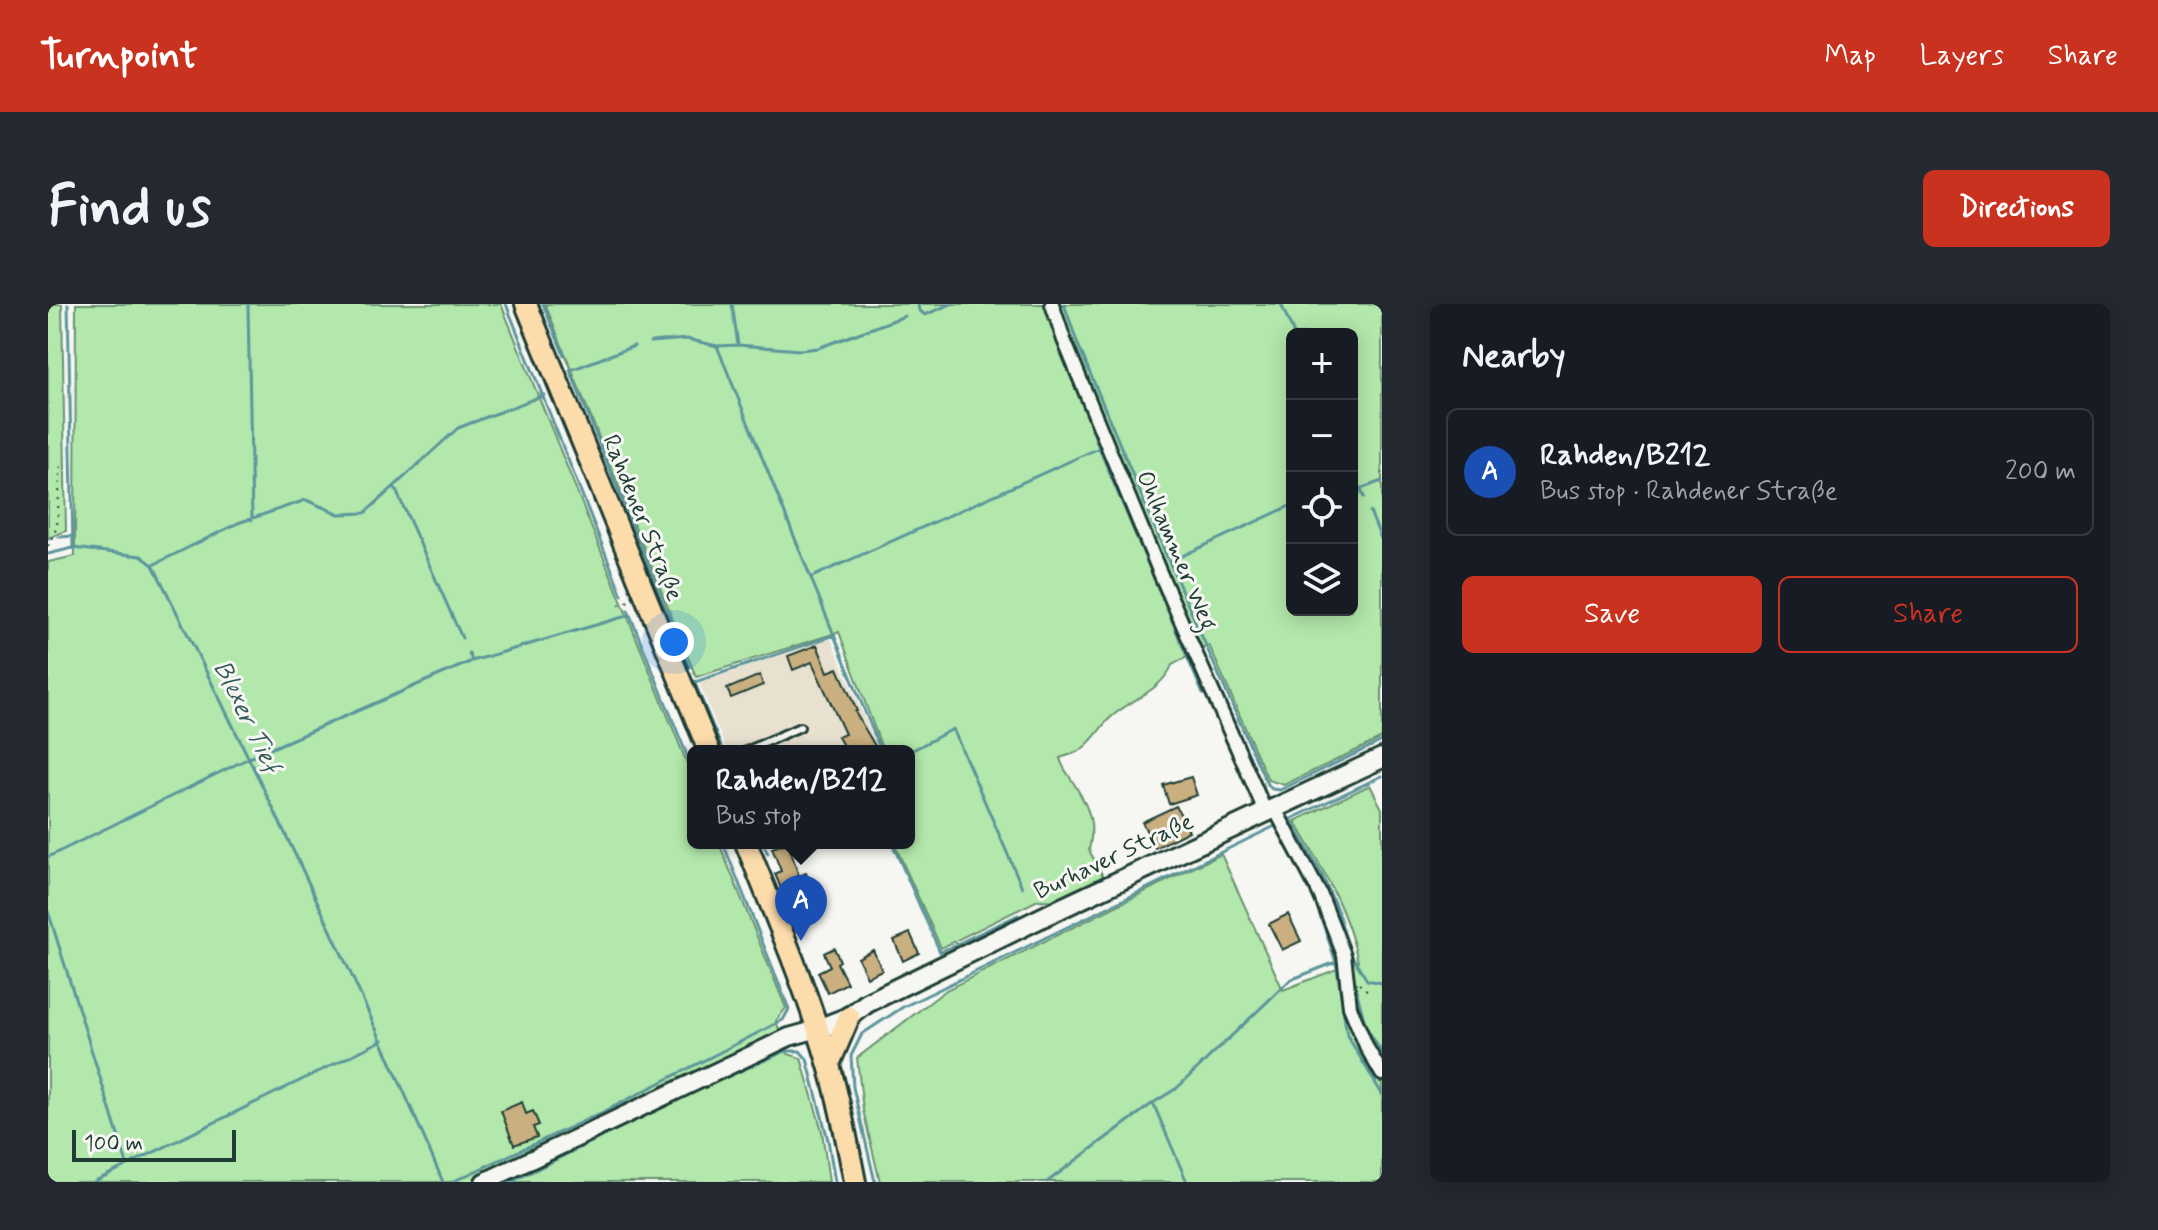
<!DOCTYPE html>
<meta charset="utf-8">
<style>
body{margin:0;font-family:Mynerve,sans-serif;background:#242831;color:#f1f3f6}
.controls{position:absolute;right:24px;top:24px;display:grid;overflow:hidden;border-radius:12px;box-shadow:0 4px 20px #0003}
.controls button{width:72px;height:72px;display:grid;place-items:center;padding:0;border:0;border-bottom:2px solid #363941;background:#171b24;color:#f1f3f6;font:40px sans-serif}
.scale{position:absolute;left:24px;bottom:20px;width:164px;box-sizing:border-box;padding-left:8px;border:4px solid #1f3d34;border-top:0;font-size:22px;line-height:28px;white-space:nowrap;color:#1f3d34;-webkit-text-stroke:6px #f6f6f2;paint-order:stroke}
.you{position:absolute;left:626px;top:338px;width:28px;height:28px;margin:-20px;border:6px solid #fff;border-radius:50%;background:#1a73e8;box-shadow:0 0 0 12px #1a73e833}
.badge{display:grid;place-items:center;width:52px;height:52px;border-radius:50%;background:#c8321e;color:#fff;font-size:26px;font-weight:700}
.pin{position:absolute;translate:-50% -66px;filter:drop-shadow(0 2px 4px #0008)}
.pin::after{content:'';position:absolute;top:42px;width:28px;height:24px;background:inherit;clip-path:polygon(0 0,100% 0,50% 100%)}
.popup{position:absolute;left:639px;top:441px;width:228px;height:104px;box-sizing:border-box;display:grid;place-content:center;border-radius:12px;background:#171b24;filter:drop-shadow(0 2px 6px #0005);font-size:26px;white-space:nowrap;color:#9ea1a6}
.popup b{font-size:30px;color:#f1f3f6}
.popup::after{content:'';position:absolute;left:50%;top:100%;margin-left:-16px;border:16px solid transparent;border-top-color:#171b24}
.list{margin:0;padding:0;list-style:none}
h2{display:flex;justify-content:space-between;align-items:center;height:104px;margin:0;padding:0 32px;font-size:34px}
h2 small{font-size:26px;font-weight:400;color:#9ea1a6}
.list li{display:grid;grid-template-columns:52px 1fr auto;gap:24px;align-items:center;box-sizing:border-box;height:128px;margin:0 16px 16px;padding:0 16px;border:2px solid #363941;border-radius:12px}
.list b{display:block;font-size:30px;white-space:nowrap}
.list p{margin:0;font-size:26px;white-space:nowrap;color:#9ea1a6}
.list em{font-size:26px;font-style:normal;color:#9ea1a6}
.actions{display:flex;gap:16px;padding:24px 32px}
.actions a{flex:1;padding:18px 0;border:2px solid #c8321e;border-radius:12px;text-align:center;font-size:28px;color:#c8321e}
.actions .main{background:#c8321e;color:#fff}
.icon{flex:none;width:44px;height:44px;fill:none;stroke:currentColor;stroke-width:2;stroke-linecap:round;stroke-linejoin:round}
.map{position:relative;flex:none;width:1334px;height:878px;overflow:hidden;border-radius:12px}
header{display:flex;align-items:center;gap:48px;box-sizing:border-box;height:112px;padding:0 40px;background:#c8321e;color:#fff}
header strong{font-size:38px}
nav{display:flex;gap:44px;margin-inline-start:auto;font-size:28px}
.intro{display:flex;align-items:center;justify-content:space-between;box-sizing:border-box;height:192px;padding:0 48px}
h1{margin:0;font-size:56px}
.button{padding:20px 36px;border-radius:12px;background:#c8321e;color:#fff;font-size:28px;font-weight:700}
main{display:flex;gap:48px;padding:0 48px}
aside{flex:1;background:#171b24;border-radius:12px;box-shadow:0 4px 20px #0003}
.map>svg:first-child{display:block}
.built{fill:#e9e1d0}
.green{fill:#b2e8ab;stroke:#689270;stroke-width:2;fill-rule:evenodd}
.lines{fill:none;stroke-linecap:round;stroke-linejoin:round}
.stream{stroke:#5c969c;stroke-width:3}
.building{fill:#cab080;stroke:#1f3d34;stroke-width:2}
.service-casing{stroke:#1f3d34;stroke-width:12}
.minor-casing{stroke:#1f3d34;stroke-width:18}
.tertiary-casing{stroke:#1f3d34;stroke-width:22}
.secondary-casing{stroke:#1f3d34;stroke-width:24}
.primary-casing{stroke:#1f3d34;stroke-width:26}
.path{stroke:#1f3d34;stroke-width:2;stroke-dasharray:2 6;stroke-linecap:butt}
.service{stroke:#f6f6f2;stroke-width:6}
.minor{stroke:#f6f6f2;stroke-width:12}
.tertiary{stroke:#f6f6f2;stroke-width:16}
.secondary{stroke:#f6f6f2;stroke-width:18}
.primary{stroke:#fddcac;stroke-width:20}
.labels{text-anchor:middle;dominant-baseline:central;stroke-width:6;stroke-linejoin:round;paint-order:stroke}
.street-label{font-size:24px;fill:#1f3d34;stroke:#f6f6f2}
.water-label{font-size:26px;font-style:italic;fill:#335b57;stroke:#f6f6f2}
</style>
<header>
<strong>Turnpoint</strong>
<nav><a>Map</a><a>Layers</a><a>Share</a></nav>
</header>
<div class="intro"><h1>Find us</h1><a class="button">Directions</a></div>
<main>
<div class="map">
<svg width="1334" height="878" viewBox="0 0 1334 878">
<rect width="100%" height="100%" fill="#f6f6f2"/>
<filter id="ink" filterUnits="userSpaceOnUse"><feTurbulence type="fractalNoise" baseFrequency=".0125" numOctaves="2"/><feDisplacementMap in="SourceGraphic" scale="16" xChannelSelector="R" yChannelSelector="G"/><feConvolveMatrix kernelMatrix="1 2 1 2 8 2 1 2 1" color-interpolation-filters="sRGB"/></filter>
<g filter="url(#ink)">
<path class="built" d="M782,333L831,447H679L651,379Z"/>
<path class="green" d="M0,0H14L18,227L0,234Z
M28,0H453L645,474V539H671L738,704L728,717L740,750L753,754L774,827L781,878H0V258L27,252Z
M497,0H1334V434L1236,481L1220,476L1161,341L1124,361C1114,387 1080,396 1061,415C1051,425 1044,439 1031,447C1025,450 1018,452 1012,454C1015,466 1022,472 1028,483C1042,506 1047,520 1041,546L1058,578L1015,597L990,596L893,644L846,539H861V447H835L791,328L648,373ZM1244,30H1304V306H1244Z
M1322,481L1334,505V878H832L815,806L809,754L898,686L1173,550L1235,686L1310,657C1299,606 1273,562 1247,517Z"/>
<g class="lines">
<path class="stream" d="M20,0L25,244L93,252L105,261C207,464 306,668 395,878
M200,0L204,216
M458,0L574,291
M495,0L516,51
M684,0L690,41
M870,0L871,6L877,11L903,0
M1016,0L1029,38L1121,258L1219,480L1224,485L1232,486L1334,437
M1233,0L1246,30
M602,38L639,35L669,42L690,41L752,46L770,44L857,12
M669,42L833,447
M522,66L641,363
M523,66L586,42
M1032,90L1051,144L1155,390
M1304,168L1316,193
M347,184L414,334
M1312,185L1334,177
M1322,208L1334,237
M11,233L25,232
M0,235H1
M0,250L25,244
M1121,258L1244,201
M105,261L190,219L258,196L291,210L317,209L410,124L496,91
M764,273L1051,144
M580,306L645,466
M421,349L424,357
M646,377L675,447
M647,378L787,331
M861,448L905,425L974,583
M1334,472L1243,515L1274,571L1290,608L1301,647L1319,676L1334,679
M715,539L720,550
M844,539L892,648L970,611
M0,553L201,454L424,357L582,311
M1246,553L1269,602L1288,658L1299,731L1334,790
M0,607L79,860
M1307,682L1318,723L1334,749
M645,788L738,747H752L759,755L780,836L787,878
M1105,799L1139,878
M45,878L335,736
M404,878L555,808L735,716L741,705L675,539
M463,878L634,793
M827,878L805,783L803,752L814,730L855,703L1227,522L1242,546
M999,878L1105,799L1129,784L1242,676L1288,658"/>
</g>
<path class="building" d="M769,341L780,368L790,364L809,407L807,408L830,447H798L790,433L797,430L764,358L745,366L740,352Z
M712,371L715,381L683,394L679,385Z
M1143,473L1149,491L1121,500L1115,481Z
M1128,502L1141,527L1107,544L1094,518Z
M740,539L751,572L758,569L764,584L752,589L749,583L735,589L727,570L733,567L724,544Z
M1240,610L1253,637L1234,646L1221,620Z
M862,629L871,649L855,657L846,636Z
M786,644L792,657L789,659L799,679L780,689L770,668L782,662L776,649Z
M825,646L834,666L819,673L810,654Z
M474,798L478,810L485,807L491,821L485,823L489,833L466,841L453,807Z"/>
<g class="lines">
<g class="service-casing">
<path id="service" d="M698,447L752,423"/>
</g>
<g class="minor-casing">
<path id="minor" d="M1004,0L1016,36L1112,269L1218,509
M1227,505L1272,590L1296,651L1302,703L1319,744L1334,770"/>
</g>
<g class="tertiary-casing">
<path id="tertiary" d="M436,878L741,733L770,725"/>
</g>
<g class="secondary-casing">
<path id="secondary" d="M770,725L801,713L819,699L1005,608L1334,454"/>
</g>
<g class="primary-casing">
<path id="primary" d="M478,0L661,447
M698,539C727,611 758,683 780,758C792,797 799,838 807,878
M781,760L801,713"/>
</g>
<path class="path" d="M0,242L9,223L13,157
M571,301L581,297
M1311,680L1320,687"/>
<use href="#service" class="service"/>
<use href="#minor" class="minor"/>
<use href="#tertiary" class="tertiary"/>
<use href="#secondary" class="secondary"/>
<use href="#primary" class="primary"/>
</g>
</g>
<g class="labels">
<g class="street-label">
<text transform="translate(594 214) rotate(68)">Rahdener Straße</text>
<text transform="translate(1128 247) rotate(67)">Ohlhammer Weg</text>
<text transform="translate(1066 553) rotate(-25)">Burhaver Straße</text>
</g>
<g class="water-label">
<text transform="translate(198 413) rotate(64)">Blexer Tief</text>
</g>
</g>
</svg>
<div class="controls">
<button>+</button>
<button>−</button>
<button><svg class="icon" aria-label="locate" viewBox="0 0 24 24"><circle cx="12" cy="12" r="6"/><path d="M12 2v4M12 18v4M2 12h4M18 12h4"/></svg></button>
<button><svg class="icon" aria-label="layers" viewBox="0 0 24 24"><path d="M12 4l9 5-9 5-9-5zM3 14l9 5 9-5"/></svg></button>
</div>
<div class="scale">100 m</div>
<div class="you"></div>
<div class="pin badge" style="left:753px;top:637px;background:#1a4fb4">A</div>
<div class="popup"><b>Rahden/B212</b>Bus stop</div>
</div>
<aside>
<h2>Nearby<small></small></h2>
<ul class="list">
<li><span class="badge" style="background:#1a4fb4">A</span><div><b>Rahden/B212</b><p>Bus stop · Rahdener Straße</p></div><em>200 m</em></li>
</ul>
<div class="actions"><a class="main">Save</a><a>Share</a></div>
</aside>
</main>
